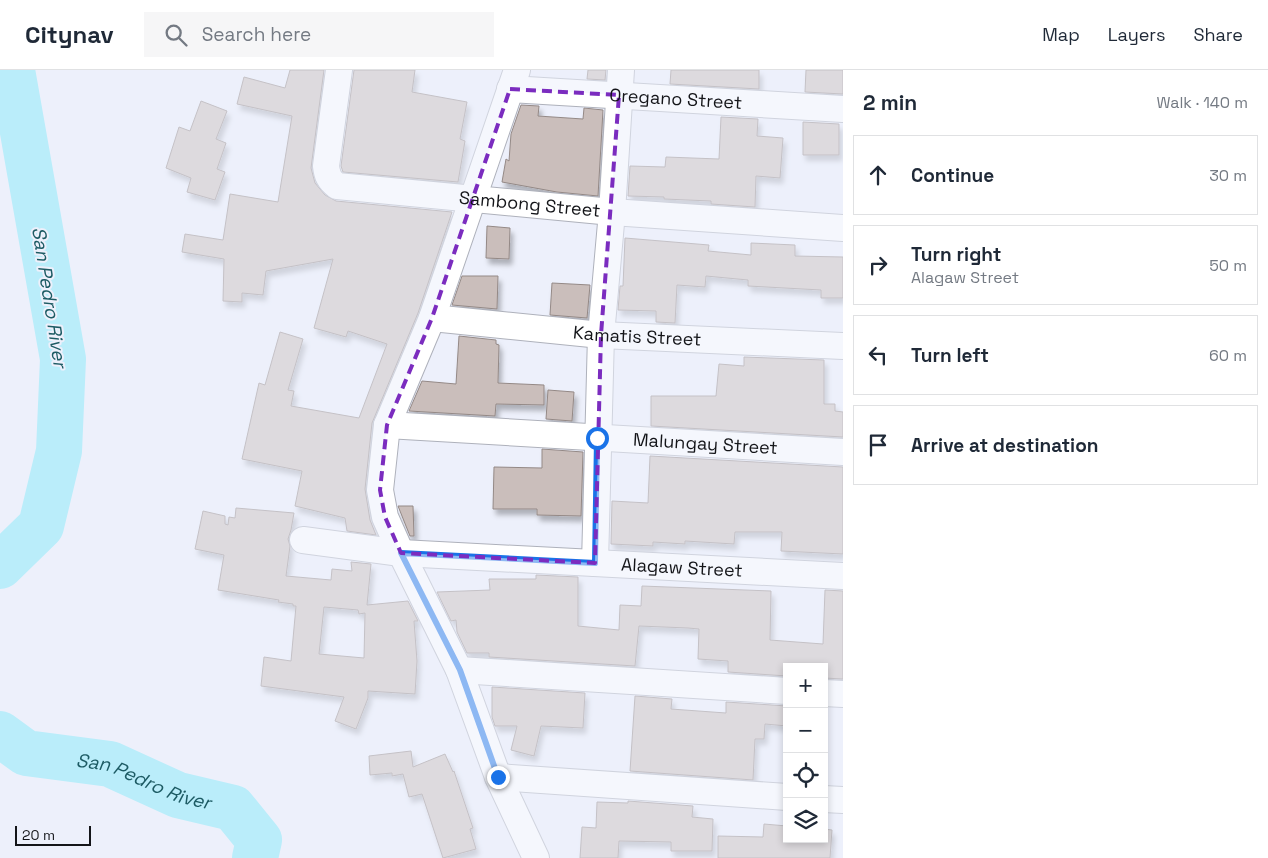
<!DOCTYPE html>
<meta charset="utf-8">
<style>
body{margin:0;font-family:"Space Grotesk",sans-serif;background:#f6f6f7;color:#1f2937}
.controls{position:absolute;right:15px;bottom:15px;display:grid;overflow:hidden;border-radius:0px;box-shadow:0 2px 8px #0003}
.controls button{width:45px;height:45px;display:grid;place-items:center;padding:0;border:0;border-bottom:1px solid #e0e1e3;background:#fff;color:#1f2937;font:25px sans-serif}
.scale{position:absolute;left:15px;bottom:12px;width:76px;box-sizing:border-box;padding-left:5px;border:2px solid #141519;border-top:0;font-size:14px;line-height:18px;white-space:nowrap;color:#141519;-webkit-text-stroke:4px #edf0fb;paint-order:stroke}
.stop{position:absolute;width:15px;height:15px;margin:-11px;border:4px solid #1a73e8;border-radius:50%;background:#fff}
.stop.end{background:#1a73e8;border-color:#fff;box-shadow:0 1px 5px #0008}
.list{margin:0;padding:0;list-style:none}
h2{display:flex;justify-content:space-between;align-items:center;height:65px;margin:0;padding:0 20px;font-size:21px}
h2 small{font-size:16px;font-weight:400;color:#747a83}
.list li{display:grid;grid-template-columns:32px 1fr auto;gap:15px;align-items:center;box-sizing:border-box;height:80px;margin:0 10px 10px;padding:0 10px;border:1px solid #e0e1e3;border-radius:0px}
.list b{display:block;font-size:19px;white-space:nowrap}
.list p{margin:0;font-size:16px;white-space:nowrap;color:#747a83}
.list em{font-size:16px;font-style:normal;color:#747a83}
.icon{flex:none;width:28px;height:28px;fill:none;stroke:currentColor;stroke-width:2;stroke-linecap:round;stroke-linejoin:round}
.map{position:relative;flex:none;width:843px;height:788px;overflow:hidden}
header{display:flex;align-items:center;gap:30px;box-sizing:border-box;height:70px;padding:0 25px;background:#fff;border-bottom:1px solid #e0e1e3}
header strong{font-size:24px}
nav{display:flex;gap:28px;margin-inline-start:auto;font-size:18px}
.search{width:350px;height:45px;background:#f6f6f7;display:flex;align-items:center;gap:12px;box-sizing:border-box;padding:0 18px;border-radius:0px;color:#747a83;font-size:19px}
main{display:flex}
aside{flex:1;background:#fff}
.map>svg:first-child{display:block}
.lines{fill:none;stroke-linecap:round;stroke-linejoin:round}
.stream{stroke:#5da9b6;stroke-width:8}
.river{stroke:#7ce8f9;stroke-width:46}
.building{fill:#cabebb;stroke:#948986;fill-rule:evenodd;filter:url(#shadow)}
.minor-casing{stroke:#aeb1bb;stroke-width:28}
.minor{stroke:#fff;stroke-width:26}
.route{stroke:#1a73e8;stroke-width:6}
.marked{fill:none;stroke:#7b2cbf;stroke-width:4;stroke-dasharray:10 6;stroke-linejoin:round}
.labels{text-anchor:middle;stroke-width:4;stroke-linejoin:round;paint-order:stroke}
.street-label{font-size:18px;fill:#141519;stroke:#edf0fb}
.water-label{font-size:19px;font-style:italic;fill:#1d5b64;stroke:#edf0fb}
</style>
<header>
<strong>Citynav</strong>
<div class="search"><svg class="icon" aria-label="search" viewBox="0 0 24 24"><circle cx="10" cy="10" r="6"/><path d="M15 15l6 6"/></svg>Search here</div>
<nav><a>Map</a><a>Layers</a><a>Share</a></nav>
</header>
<main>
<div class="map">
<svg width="843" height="788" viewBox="0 0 843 788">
<defs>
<filter id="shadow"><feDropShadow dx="3" dy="5.5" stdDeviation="2.5" flood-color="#0004"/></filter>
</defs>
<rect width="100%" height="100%" fill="#edf0fb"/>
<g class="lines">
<!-- stream -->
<path class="stream" d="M0 48 17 30"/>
<!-- river -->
<g class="river">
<path d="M0 496 41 456 59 381 63 289 12 0"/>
<path id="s1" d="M0 664 26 683 110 694 178 725 233 738 259 770 255 788"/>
</g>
</g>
<!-- building -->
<path class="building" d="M290 0H324L311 98 315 113 325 125 336 131 452 142 418 243 372 353 365 419 370 450 376 465 347 461 345 448 295 436 302 401 242 389 259 313 265 315 280 262 303 269 288 320 294 321 291 336 359 348 387 274 348 261 346 267 314 258 333 189 266 201 263 225 242 223V232L223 231 224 189 182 182 185 164 223 170 230 124 278 132 292 46 237 34 244 7 285 18Z
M354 0H415L412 22 467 32 460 69 465 71 458 112 343 102 341 96Z
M588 0H606L605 10 587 9Z
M671 0H759V19L670 14Z
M806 0H843V24L805 22Z
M201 31 227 41 216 69 226 73 217 99 225 102 215 130 187 122 191 108 166 98 179 57 190 61Z
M521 35 539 36 538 46 583 49 584 38 603 40 598 126 557 122 502 112 506 89 509 91 511 64Z
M721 47 758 49 757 66 783 68 780 108 756 106 755 137 711 134V131L664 129V127L628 126 630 96 665 97 666 87 719 89Z
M803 52 839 54V85H803Z
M487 156 510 158 509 189 486 188Z
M625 168 709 175 708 181 751 185V173L795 175V186L843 187V228H821V220L748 216V210L706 206 705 217 677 215 675 253 656 252V241L618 240 620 216H623Z
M462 206H498L497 239 452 235Z
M552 213 590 215 587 248 550 245Z
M459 266 496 270V274L499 275 498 313 544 315V335L496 334 495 346 409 341 422 311 456 314Z
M744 287 824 290V334H835V341L843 342V367L651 356V326H716L719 294 744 296Z
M548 320 574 322 572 351 546 349Z
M542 379 583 382 581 446 537 445V439H493L494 397 542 398Z
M650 386 843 397V484L781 481 782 462H735L734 474 685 471V474L653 472V476L611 474 612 431 648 433Z
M398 436H413L414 466H410Z
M236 438 294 443 291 460 288 469 290 476 286 506 331 510 332 499 352 501 351 492 371 494 367 535 408 531 418 551H414L417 591 415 624 368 621V628L356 659 335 651 344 627 261 616 264 587 291 591 296 536H293V534L278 532 279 530 218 520 224 485 195 479 203 441 225 446V454L228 455 229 447 235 448ZM324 537 358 540 359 544 365 543 364 588 319 584Z
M536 505 578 507V556L619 560 620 535 641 536 642 516 771 521 770 570 823 574 825 520 843 521V609L824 608V597H787V606L728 602V591L698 589 699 559 688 558 639 556 635 596 489 587V583H467L457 562 456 550 451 551 437 522 490 520 489 509H536Z
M492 617 585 623 583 658 541 656 534 686 511 680 517 656H495L492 647Z
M635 626 672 629 671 639 726 643V632L787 636V656L765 654 764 669H755L753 710 630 701Z
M411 681 413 697 445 684 453 702 454 701 473 758 470 759 476 779 443 788 422 724 409 727 403 704 392 706V703L370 705 369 686Z
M628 731 693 736 692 747 713 749 712 781H671V772L619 771 618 788H580L582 757 596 758 597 732 628 733Z
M764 754 787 756V769H824V759L832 760 830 788H718V766L763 767Z"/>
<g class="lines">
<!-- minor casing -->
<g class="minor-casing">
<g id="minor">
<path id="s2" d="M339 0 326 96C327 105 329 110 337 116L612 142 843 158"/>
<path d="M517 0 432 248 387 355 380 420 385 447 401 483 459 600 498 707 536 788"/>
<path id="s3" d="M510 19 843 39"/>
<path id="s4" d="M432 248 601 265 843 276"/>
<path id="s5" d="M387 355 843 382"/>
<path id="s6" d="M303 470 401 483 843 506"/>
<path d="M595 493 601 265 612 142 621 0"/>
<path d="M459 600 787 621"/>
<path d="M824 623 843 624"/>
<path d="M498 707 787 727"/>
<path d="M824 729 843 730"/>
</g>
</g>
<!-- minor -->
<use href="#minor" class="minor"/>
</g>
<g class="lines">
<!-- route -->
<path class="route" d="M498 707 460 600 401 483 595 493 597 368"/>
</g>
<!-- marked area -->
<path d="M0 0H843V788H0ZM510 19 619 25 601 265 595 493 401 483 385 447 380 420 387 355 432 248Z" fill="#edf0fb" fill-opacity=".55" fill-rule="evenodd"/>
<path class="marked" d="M510 19 619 25 601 265 595 493 401 483 385 447 380 420 387 355 432 248Z"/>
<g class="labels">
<!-- street labels -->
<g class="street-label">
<text dy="6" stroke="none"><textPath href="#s3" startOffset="166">Oregano Street</textPath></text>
<text dy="6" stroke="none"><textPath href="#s2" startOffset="314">Sambong Street</textPath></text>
<text dy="6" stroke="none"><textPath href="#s4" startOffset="206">Kamatis Street</textPath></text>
<text dy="6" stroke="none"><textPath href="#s5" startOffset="319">Malungay Street</textPath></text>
<text dy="6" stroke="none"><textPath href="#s6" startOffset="380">Alagaw Street</textPath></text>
</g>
<!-- water labels -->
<g class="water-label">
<text transform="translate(50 227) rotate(81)" y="7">San Pedro River</text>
<text dy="7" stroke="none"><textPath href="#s1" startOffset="154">San Pedro River</textPath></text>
</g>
</g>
</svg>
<div class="controls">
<button>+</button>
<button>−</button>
<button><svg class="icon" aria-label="locate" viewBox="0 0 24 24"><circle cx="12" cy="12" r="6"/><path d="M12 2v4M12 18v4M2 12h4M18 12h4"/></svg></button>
<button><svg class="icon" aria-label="layers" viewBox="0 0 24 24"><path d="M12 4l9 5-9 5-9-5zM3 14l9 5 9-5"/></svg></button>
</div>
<div class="scale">20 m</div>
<div class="stop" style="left:597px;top:368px"></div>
<div class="stop end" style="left:498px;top:707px"></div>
</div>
<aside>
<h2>2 min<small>Walk · 140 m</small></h2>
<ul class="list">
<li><svg class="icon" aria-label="ahead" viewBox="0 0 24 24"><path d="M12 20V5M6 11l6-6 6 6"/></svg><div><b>Continue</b></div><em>30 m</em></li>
<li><svg class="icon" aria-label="right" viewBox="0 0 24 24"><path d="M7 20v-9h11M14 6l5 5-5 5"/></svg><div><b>Turn right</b><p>Alagaw Street</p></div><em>50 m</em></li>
<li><svg class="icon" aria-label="left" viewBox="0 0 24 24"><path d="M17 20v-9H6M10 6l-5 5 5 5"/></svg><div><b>Turn left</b></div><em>60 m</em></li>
<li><svg class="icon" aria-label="arrive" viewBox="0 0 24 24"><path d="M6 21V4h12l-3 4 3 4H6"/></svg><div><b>Arrive at destination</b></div></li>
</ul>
</aside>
</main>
